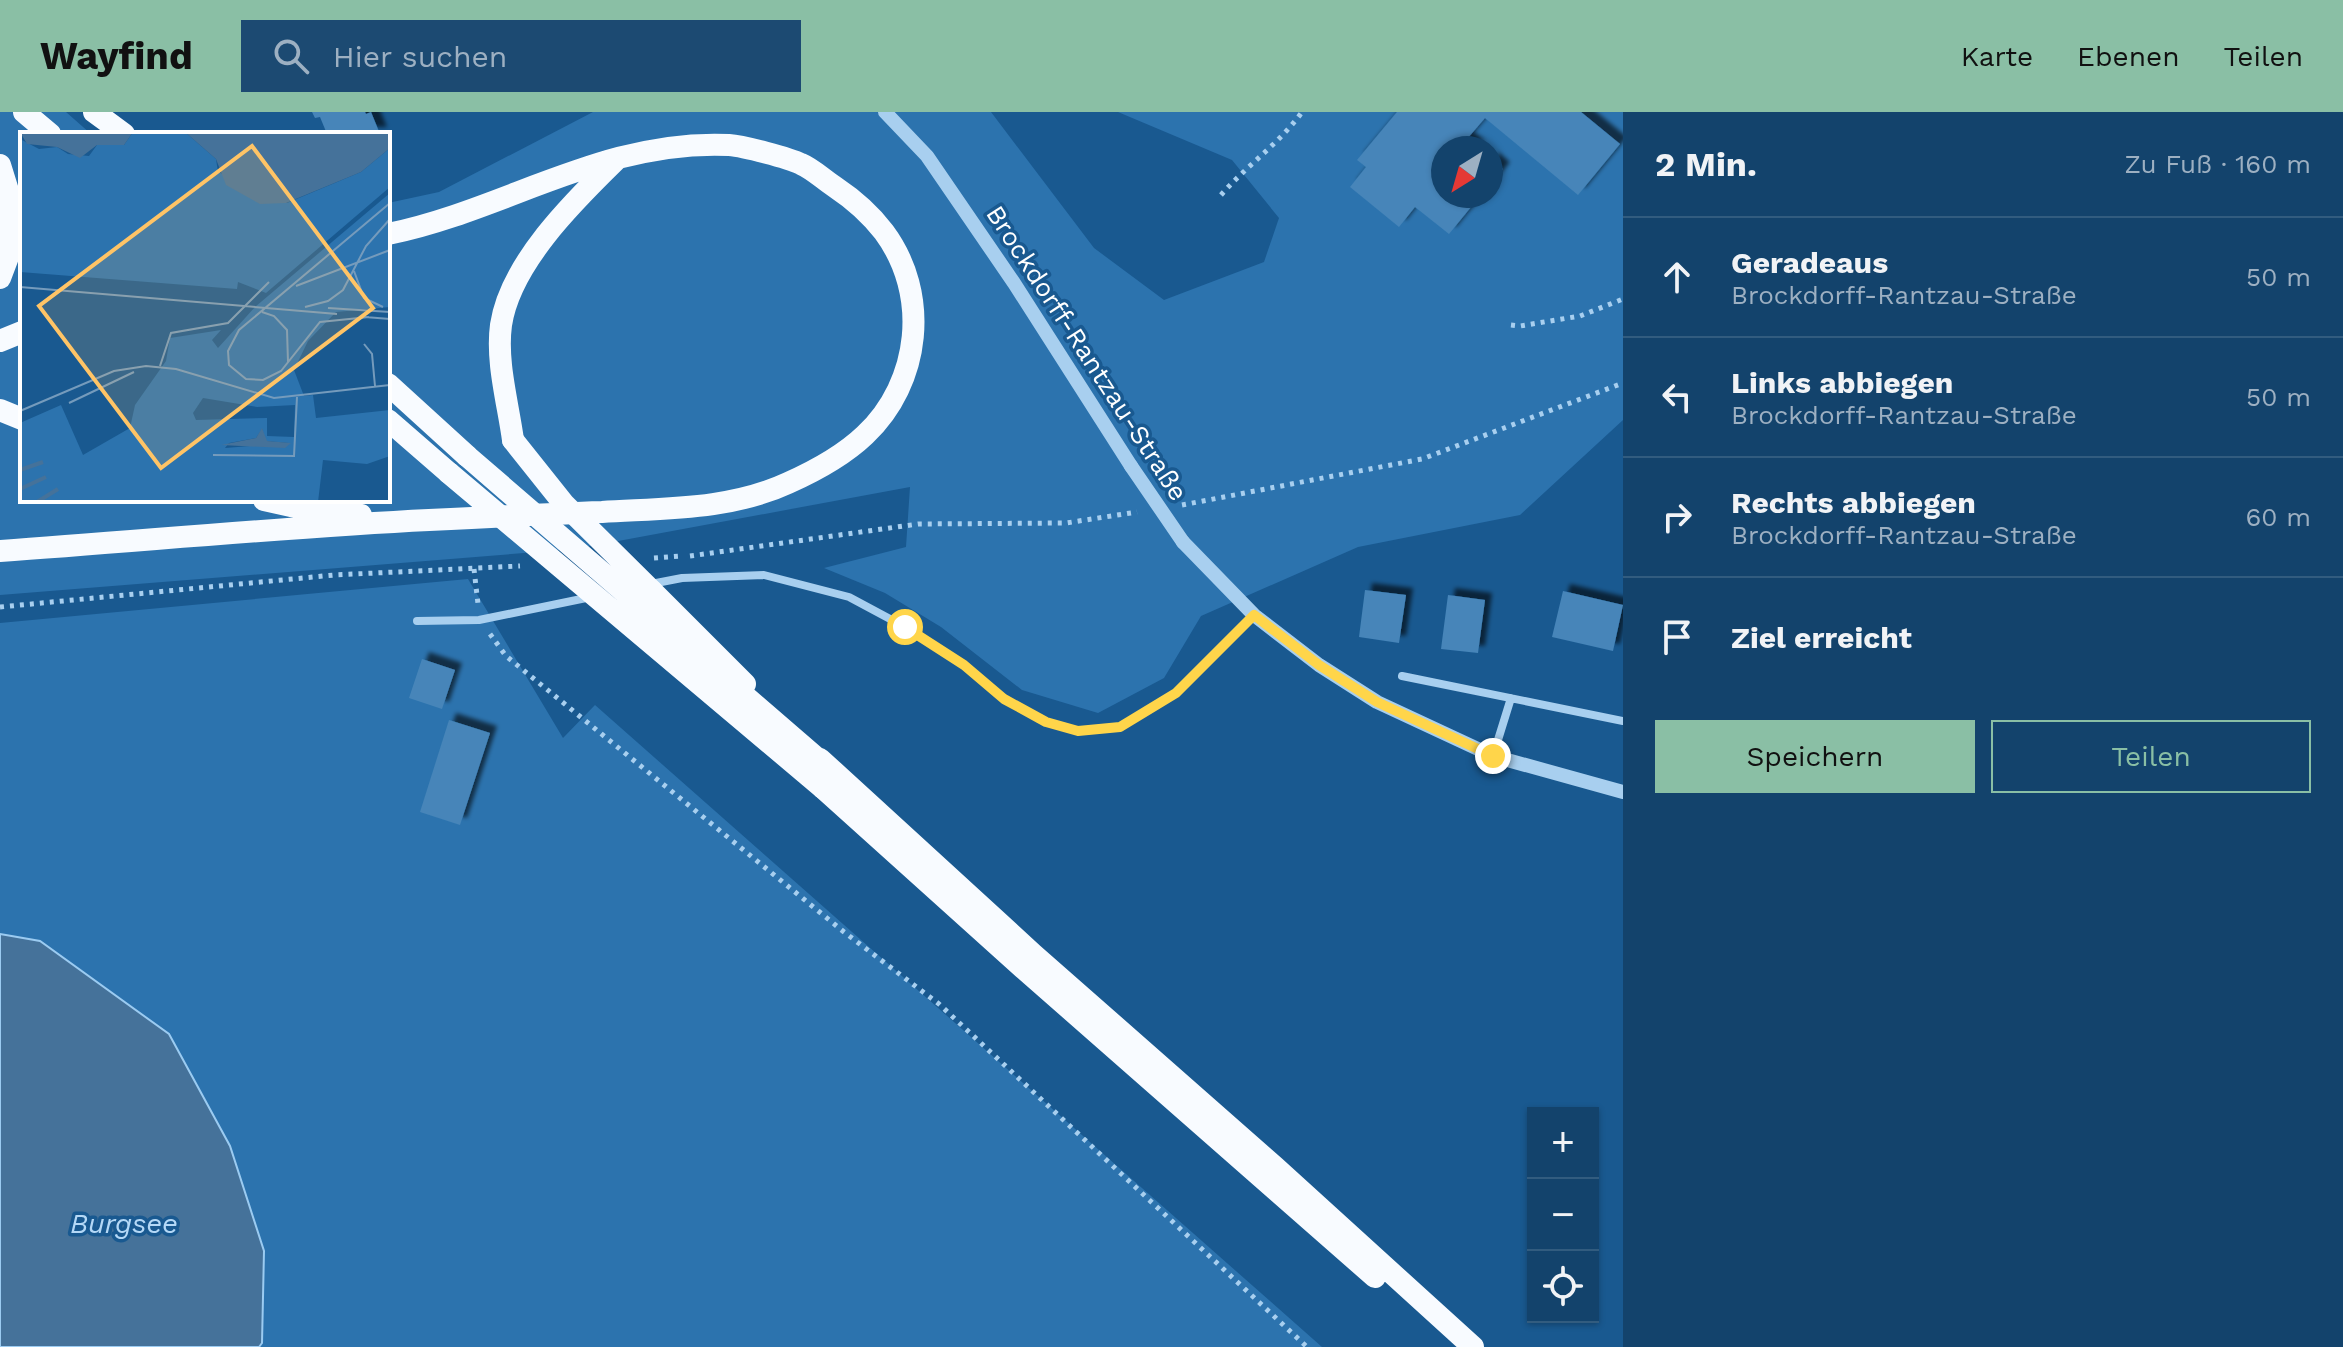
<!DOCTYPE html>
<html lang="de">
<meta charset="utf-8">
<style>
body{margin:0;font-family:"Work Sans",sans-serif;background:#1c4a72;color:#f1f3f6}
.controls{position:absolute;right:24px;bottom:24px;display:grid;overflow:hidden;border-radius:0px;box-shadow:0 2px 6px #0004}
.controls button{width:72px;height:72px;display:grid;place-items:center;padding:0;border:0;border-bottom:2px solid #325c7f;background:#13436c;color:#f1f3f6;font:40px sans-serif}
.compass{position:absolute;left:1431px;top:24px;width:72px;height:72px;border-radius:50%;background:#13436c;box-shadow:0 2px 6px #0004;rotate:217deg}
.stop{position:absolute;width:24px;height:24px;margin:-18px;border:6px solid #ffd54a;border-radius:50%;background:#fff}
.stop.end{background:#ffd54a;border-color:#fff;box-shadow:0 2px 8px #0008}
.list{margin:0;padding:0;list-style:none}
h2{display:flex;justify-content:space-between;align-items:center;height:104px;margin:0;padding:0 32px;font-size:34px}
h2 small{font-size:26px;font-weight:400;color:#9db0c2}
.list li{display:grid;grid-template-columns:52px 1fr auto;gap:24px;align-items:center;box-sizing:border-box;height:120px;padding:0 32px;border-top:2px solid #325c7f}
.list b{display:block;font-size:30px;white-space:nowrap}
.list p{margin:0;font-size:26px;white-space:nowrap;color:#9db0c2}
.list em{font-size:26px;font-style:normal;color:#9db0c2}
.actions{display:flex;gap:16px;padding:24px 32px}
.actions a{flex:1;padding:18px 0;border:2px solid #8abfa5;border-radius:0px;text-align:center;font-size:28px;color:#8abfa5}
.actions .main{background:#8abfa5;color:#111}
.icon{flex:none;width:44px;height:44px;fill:none;stroke:currentColor;stroke-width:2;stroke-linecap:round;stroke-linejoin:round}
.map{position:relative;flex:none;width:1623px;height:1235px;overflow:hidden}
header{display:flex;align-items:center;gap:48px;box-sizing:border-box;height:112px;padding:0 40px;background:#8abfa5;color:#111}
header strong{font-size:38px}
nav{display:flex;gap:44px;margin-inline-start:auto;font-size:28px}
.search{width:560px;height:72px;background:#1c4a72;display:flex;align-items:center;gap:20px;box-sizing:border-box;padding:0 28px;border-radius:0px;color:#9db0c2;font-size:30px}
main{display:flex}
aside{flex:1;background:#13436c}
.map>svg:first-child{display:block}
.green{fill:#2c73ae;fill-rule:evenodd}
.water{fill:#45729a;stroke:#9bcbf1;stroke-width:2}
.building{fill:#4685b9;filter:url(#shadow)}
.lines{fill:none;stroke-linecap:round;stroke-linejoin:round}
.path{stroke:#a8cfef;stroke-width:5;stroke-dasharray:4 6;stroke-linecap:butt}
.minor{stroke:#a8cfef;stroke-width:8}
.tertiary{stroke:#a8cfef;stroke-width:14}
.trunk{stroke:#f8fbff;stroke-width:22}
.tertiary-bridge{stroke:#a8cfef;stroke-width:14}
.trunk-bridge{stroke:#f8fbff;stroke-width:22}
.route{stroke:#ffd54a;stroke-width:10}
.labels{text-anchor:middle;stroke-width:7;stroke-linejoin:round;paint-order:stroke}
.street-label{font-size:26px;fill:#fff;stroke:#195990}
.water-label{font-size:28px;font-style:italic;fill:#b4d8f6;stroke:#195990}
.inset-river{fill:none;stroke:#45729a;stroke-width:4}
.inset-road{fill:none;stroke:#759bbc;stroke-width:2}
.view{fill:#ffc466;fill-opacity:0.15;stroke:#ffc466;stroke-width:4}
.inset-edge{fill:none;stroke:#fff;stroke-width:4}
</style>
<header>
<strong>Wayfind</strong>
<div class="search"><svg class="icon" aria-label="search" viewBox="0 0 24 24"><circle cx="10" cy="10" r="6"/><path d="M15 15l6 6"/></svg>Hier suchen</div>
<nav><a>Karte</a><a>Ebenen</a><a>Teilen</a></nav>
</header>
<main>
<div class="map">
<svg width="1623" height="1235" viewBox="0 0 1623 1235">
<defs>
<filter id="shadow"><feDropShadow dx="7" dy="-7" stdDeviation="2" flood-color="#0009"/></filter>
</defs>
<rect width="100%" height="100%" fill="#195990"/>
<!-- green -->
<path class="green" d="M0 0H66L91 22H22V388H388V91L439 80 593 0H991L1094 136 1164 188 1264 150 1279 106 1232 48 1118 0H1623V308L1520 403 1358 435 1201 504 1164 566 1098 601 1022 578 941 515 885 481 824 456 906 435 910 375 575 437 0 483ZM1443 36H1491V84H1443Z
M468 467 563 626 595 593 1322 1235H259L262 1231 264 1139 230 1034 40 829 0 822V511Z"/>
<!-- water -->
<path class="water" d="M0 822 40 829 169 922 230 1034 264 1139 262 1231 259 1235H0Z"/>
<!-- building -->
<path class="building" d="M312 0H365L366 2 371 0 380 22H327L320 5 315 6Z
M1397 0H1581L1620 32 1578 83 1485 6 1467 27 1478 36H1443V84H1480L1449 122 1415 95 1399 115 1350 75 1366 55 1357 48Z
M1491 47 1503 57 1491 71Z
M1365 478 1406 483 1399 531 1359 525Z
M1563 479 1623 493 1613 539 1552 525Z
M1448 483 1485 488 1478 541 1441 537Z
M422 547 455 558 442 597 409 586Z
M449 608 490 621 460 713 420 700Z"/>
<g class="lines">
<!-- path -->
<path class="path" d="M1221 83C1246 54 1279 32 1302 0
M1511 213 1520 214 1580 204 1623 187
M1182 393 1422 347 1623 271
M690 444 918 412 1066 411 1137 400
M654 446 680 444
M474 457 478 492
M0 495 334 463 520 454
M490 522 506 544 844 820 939 892 1307 1235"/>
<!-- minor -->
<path class="minor" d="M651 472 682 466 764 463 849 485 905 515 964 553 1004 587 1046 610 1078 619 1120 615 1176 581 1254 503
M417 509 479 508 591 485
M1402 564 1623 609
M1493 644 1511 586"/>
<!-- tertiary -->
<path class="tertiary" d="M885 0 927 44 1014 171 1131 354
M1183 430 1254 503 1319 553 1377 590 1493 644 1623 680"/>
<!-- trunk -->
<path class="trunk" d="M24 0 50 22
M94 0 124 22
M0 53 9 82 11 137 0 166
M0 229 22 220
M388 272 467 344
M0 298 22 307
M388 308 449 361
M513 328C508 291 496 250 501 213 510 152 573 90 615 49
M264 388 291 394 361 403
M0 439C143 429 286 415 429 408 486 405 544 402 602 400 665 396 730 398 788 371 815 359 844 343 865 323 921 270 930 182 884 120 871 103 853 87 835 75 824 68 813 57 801 52 789 46 743 34 729 33 603 27 506 98 388 122
M652 479 745 572
M820 647 1033 842 1275 1055 1473 1235
M823 676 1023 856 1375 1165"/>
<!-- tertiary-bridge -->
<path class="tertiary-bridge" d="M1131 354 1183 430"/>
<!-- trunk-bridge -->
<path class="trunk-bridge" d="M513 328 564 392 652 479
M467 344 834 661
M449 361 823 676"/>
</g>
<g class="lines">
<!-- route -->
<path class="route" d="M905 515 964 553 1004 587 1046 610 1078 619 1120 615 1176 581 1254 503 1319 553 1377 590 1493 644"/>
</g>
<g class="labels">
<!-- street labels -->
<g class="street-label">
<text transform="translate(1087 241) rotate(57)" y="9">Brockdorff-Rantzau-Straße</text>
</g>
<!-- water labels -->
<g class="water-label">
<text x="124" y="1121">Burgsee</text>
</g>
</g>
<!-- overview -->
<g transform="translate(20 20)">
<rect width="370" height="370" fill="#195990"/>
<path d="M113 0H165L196 27 198 40 267 71 341 40 370 16V55L246 161 218 150 217 157 0 140V7L19 17 37 15 48 22 69 24 77 13H104ZM370 61V175L316 180 288 209 274 238 284 264 293 263 296 286 370 278V324L347 332 303 328 298 370H0V291L41 273 63 323 110 296 115 273 146 229 150 206 201 198 192 208 198 216 235 175ZM183 266 237 275 275 273 274 305 247 304V286L176 288 173 281ZM242 297 246 309 269 311 205 316 209 311 236 306Z" fill="#2c73ae" fill-rule="evenodd"/>
<path d="M0 0H113L104 13H77L60 26 37 15 7 12ZM165 0H370V16L341 40 266 71 240 72 206 53 196 27ZM242 296 247 309 271 311 265 316 201 313 236 306Z" fill="#45729a"/>
<path class="inset-river" d="M0 338 23 330M0 357 26 345M17 370 38 357"/>
<path class="inset-road" d="M334 139 344 166 363 175M276 154 370 118M0 155 317 182M285 175 308 169 323 158 346 114 370 87M308 176 370 180M242 180 254 184 267 198 268 230M345 185 370 187M349 185 300 190 261 239 243 248 226 247 209 233 208 219 219 198 370 71M344 212 352 222 355 254M140 234 151 201 208 191 249 150M49 271 114 240M0 279 94 239 126 234 156 237 254 266 370 253M193 323 274 324 277 265"/>
<path class="view" d="M232 14 353 176 141 336 19 174Z"/>
<rect width="370" height="370" class="inset-edge"/>
</g>
</svg>
<div class="controls">
<button>+</button>
<button>−</button>
<button><svg class="icon" aria-label="locate" viewBox="0 0 24 24"><circle cx="12" cy="12" r="6"/><path d="M12 2v4M12 18v4M2 12h4M18 12h4"/></svg></button>
</div>
<svg class="compass" viewBox="-18 -18 36 36"><path d="M0-13l5 13h-10z" fill="#e53935"/><path d="M0 13l5-13h-10z" fill="#9db0c2"/></svg>
<div class="stop" style="left:905px;top:515px"></div>
<div class="stop end" style="left:1493px;top:644px"></div>
</div>
<aside>
<h2>2 Min.<small>Zu Fuß · 160 m</small></h2>
<ul class="list">
<li><svg class="icon" aria-label="ahead" viewBox="0 0 24 24"><path d="M12 20V5M6 11l6-6 6 6"/></svg><div><b>Geradeaus</b><p>Brockdorff-Rantzau-Straße</p></div><em>50 m</em></li>
<li><svg class="icon" aria-label="left" viewBox="0 0 24 24"><path d="M17 20v-9H6M10 6l-5 5 5 5"/></svg><div><b>Links abbiegen</b><p>Brockdorff-Rantzau-Straße</p></div><em>50 m</em></li>
<li><svg class="icon" aria-label="right" viewBox="0 0 24 24"><path d="M7 20v-9h11M14 6l5 5-5 5"/></svg><div><b>Rechts abbiegen</b><p>Brockdorff-Rantzau-Straße</p></div><em>60 m</em></li>
<li><svg class="icon" aria-label="arrive" viewBox="0 0 24 24"><path d="M6 21V4h12l-3 4 3 4H6"/></svg><div><b>Ziel erreicht</b></div></li>
</ul>
<div class="actions"><a class="main">Speichern</a><a>Teilen</a></div>
</aside>
</main>
